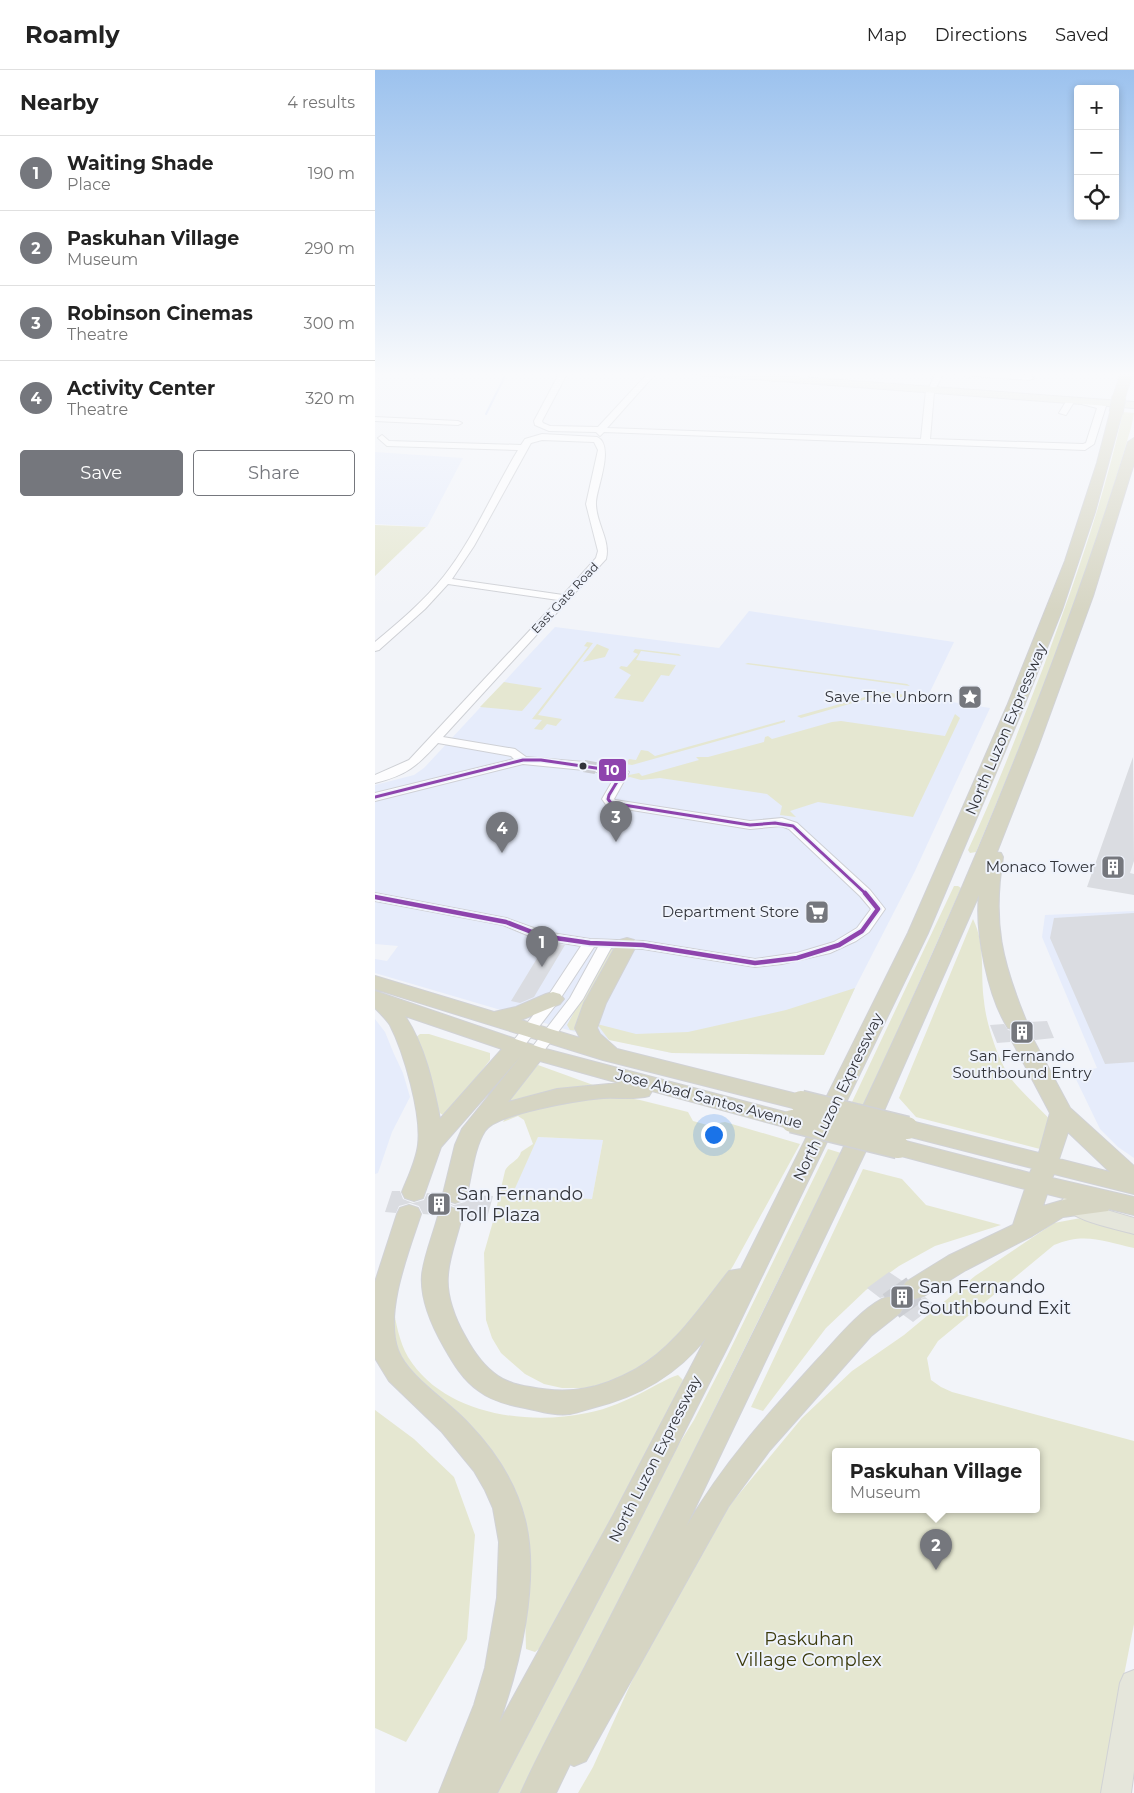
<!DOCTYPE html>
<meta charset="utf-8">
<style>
body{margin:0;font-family:Montserrat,sans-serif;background:#f2f2f2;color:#222}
.controls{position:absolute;right:15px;top:15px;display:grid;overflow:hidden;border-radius:5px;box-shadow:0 2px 8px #0003}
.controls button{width:45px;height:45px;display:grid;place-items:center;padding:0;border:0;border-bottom:1px solid #e0e0e0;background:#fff;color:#222;font:25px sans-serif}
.you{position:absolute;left:338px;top:1064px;width:18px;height:18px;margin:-12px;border:4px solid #fff;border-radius:50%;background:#1a73e8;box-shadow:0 0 0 8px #1a73e833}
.badge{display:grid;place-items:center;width:32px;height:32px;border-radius:50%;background:#75777d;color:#fff;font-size:16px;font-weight:700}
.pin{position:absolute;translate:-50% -41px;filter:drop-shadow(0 1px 2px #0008)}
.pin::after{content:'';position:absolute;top:26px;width:18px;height:15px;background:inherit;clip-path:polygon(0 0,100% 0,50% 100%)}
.popup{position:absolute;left:457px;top:1378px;width:208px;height:65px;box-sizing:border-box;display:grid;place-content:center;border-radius:5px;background:#fff;filter:drop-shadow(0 1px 4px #0005);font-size:16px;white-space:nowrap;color:#767676}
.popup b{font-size:19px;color:#222}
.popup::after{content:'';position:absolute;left:50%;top:100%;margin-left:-10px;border:10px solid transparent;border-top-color:#fff}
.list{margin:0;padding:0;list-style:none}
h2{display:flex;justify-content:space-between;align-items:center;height:65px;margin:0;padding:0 20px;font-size:21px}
h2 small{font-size:16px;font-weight:400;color:#767676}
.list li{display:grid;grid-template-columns:32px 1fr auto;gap:15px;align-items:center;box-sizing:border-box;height:75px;padding:0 20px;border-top:1px solid #e0e0e0}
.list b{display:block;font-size:19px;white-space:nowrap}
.list p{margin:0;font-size:16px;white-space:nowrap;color:#767676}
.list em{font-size:16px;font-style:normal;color:#767676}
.actions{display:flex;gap:10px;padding:15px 20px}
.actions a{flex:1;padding:11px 0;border:1px solid #75777d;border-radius:5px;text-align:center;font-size:18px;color:#75777d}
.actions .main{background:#75777d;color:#fff}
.icon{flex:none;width:28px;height:28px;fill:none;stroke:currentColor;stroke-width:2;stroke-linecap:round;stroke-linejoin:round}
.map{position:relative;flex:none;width:759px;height:1723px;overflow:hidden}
header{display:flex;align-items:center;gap:30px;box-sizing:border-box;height:70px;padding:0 25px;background:#fff;border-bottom:1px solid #e0e0e0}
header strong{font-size:24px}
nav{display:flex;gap:28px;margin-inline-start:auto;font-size:18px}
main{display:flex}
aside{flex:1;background:#fff}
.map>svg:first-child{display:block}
.built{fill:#e6ecfb}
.green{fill:#e5e7d1;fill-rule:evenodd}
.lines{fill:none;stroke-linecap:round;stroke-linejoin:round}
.stream{stroke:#cbd8f7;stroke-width:2}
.building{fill:#dadce1}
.minor-tunnel{stroke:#ccced3;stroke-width:12;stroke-dasharray:12 5.5;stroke-linecap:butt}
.highway-tunnel{stroke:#ccced3;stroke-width:29;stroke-dasharray:29 14;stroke-linecap:butt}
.minor-casing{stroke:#ced0d5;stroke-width:2}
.major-casing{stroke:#d1d2d5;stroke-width:2}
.highway-casing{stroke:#d1d2d5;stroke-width:2}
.minor{fill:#fdfdfe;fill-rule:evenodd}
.major{fill:#e5e6db;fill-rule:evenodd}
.highway{fill:#d6d5c3;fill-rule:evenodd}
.highway-bridge-far1-casing{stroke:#d1d2d5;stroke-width:15;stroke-linecap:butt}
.highway-bridge-casing{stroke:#d1d2d5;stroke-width:25;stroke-linecap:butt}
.highway-bridge-far1{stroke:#d6d5c3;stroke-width:13}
.highway-bridge{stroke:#d6d5c3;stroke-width:22}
.bus-1-far1-casing{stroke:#eff3fc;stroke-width:6}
.bus-1-casing{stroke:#eff3fc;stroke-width:8}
.bus-1-far1{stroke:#8e44ad;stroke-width:3}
.bus-1{stroke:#8e44ad;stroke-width:4.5}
.bus-dot{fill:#32343a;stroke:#eff3fc;stroke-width:2}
.labels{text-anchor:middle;stroke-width:4;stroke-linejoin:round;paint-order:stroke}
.far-street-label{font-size:12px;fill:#32343a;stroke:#eff3fc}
.poi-label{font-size:15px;fill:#32343a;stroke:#eff3fc;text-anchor:end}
.street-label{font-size:15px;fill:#32343a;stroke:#eff3fc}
.near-poi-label{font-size:18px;fill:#32343a;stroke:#eff3fc;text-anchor:start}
.near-park-label{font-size:18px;fill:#3c3b0d;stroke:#eff3fc}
.line-badge{stroke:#eff3fc;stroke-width:2}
.badge-label{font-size:14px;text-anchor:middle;font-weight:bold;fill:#fff}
</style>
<header>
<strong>Roamly</strong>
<nav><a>Map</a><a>Directions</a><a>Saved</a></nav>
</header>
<main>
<aside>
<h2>Nearby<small>4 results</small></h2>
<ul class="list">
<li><span class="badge">1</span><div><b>Waiting Shade</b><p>Place</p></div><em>190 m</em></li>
<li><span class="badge">2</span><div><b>Paskuhan Village</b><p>Museum</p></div><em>290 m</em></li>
<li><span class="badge">3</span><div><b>Robinson Cinemas</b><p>Theatre</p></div><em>300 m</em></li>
<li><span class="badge">4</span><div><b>Activity Center</b><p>Theatre</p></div><em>320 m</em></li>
</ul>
<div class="actions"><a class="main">Save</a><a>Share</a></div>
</aside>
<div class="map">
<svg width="759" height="1723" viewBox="0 0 759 1723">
<rect width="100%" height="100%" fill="#f2f4f9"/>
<!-- built -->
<path class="built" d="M0 382 88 388 52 457 0 454Z
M374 541 579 572 552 628 615 638 540 801 480 918 449 985 297 983 200 962 0 903V889L12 891 23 876 0 874V715L39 705 49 698 180 557 344 578Z
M759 841V1088L743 1077 725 1059 698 1003 722 998 667 867 670 845Z
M0 949 10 962 19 984 28 1003 35 1027 17 1062 3 1103 0 1104Z
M163 1067 228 1070 217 1129 136 1125Z"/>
<!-- green -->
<path class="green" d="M748 342 759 343 756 358C714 503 660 643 601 782L595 783 593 780C621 721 644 659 668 598 699 514 729 429 748 342Z
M0 455 51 457 0 506Z
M212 572 218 573 163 645 187 649 181 656 172 654 167 660 159 659 167 650 157 649 213 577 209 576Z
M222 574 234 579 230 587 208 592Z
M260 579 304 584 306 586 266 581 261 590 301 595 294 606 286 605 268 632 239 628 256 605 244 598 246 596 252 597 263 584 258 582Z
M373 593 532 614 535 616 370 594Z
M129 612 167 618 147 641 105 637Z
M508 622 531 625 524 628 502 626 426 648 422 646Z
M580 644 585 648 538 747 443 732 415 741 421 747 405 745 407 736 392 724 285 708 266 710 255 707 251 708 254 705 264 703 267 706 324 690 321 687H333L389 672 390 667 393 666 397 669 457 652 466 651 570 666Z
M410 650V652L257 695 251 694 254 689 261 690 266 680 273 681 280 686Z
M579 816H583L586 818 524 958 488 1035 477 1032Z
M598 849C611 876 605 902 609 931 611 954 624 993 637 1010 649 1025 665 1038 677 1052L665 1079 541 1047 524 1028Z
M242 876 204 961 195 960 192 955 235 877Z
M480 918 449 985 297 983 234 970 222 954 261 964 313 962 411 940Z
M45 964H54L115 983V990L72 1045H68L63 1042 40 968Z
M163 995 221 1016 127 1035Z
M242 1026 265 1030 313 1042 318 1051 332 1055 350 1052 425 1074 358 1196 342 1221 287 1286 241 1310 211 1318H187L169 1314 150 1304 126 1283 117 1268 111 1250 109 1183 119 1148 130 1101C133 1093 144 1091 146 1082L158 1074 149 1050 143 1046 128 1052 133 1044 197 1029ZM163 1067 228 1070 217 1129 137 1125Z
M453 1079 466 1083 333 1352 293 1449 154 1723H118L291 1395 319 1350 352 1286Z
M488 1099 527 1109 551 1135 626 1155 560 1176 524 1196 491 1220 451 1258 388 1341 376 1337Z
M711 1147 759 1160V1178C729 1171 709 1162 679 1175L563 1271 552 1288 556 1310 566 1317 577 1322 759 1371V1554L726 1723H203L218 1697 289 1540 354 1436 427 1348 477 1301 529 1265 600 1206 679 1153ZM461 1381H661V1439H461Z
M18 1236C21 1253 24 1271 33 1287 68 1344 151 1356 212 1343 233 1339 253 1330 272 1320 282 1315 291 1309 303 1305L308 1310 286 1364 174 1571 160 1582 151 1579 148 1463 28 1297 15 1266Z
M0 1340 39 1369 79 1407 100 1465 92 1569 31 1672 0 1658Z"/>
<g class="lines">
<!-- stream -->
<path class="stream" d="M111 344 132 302"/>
</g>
<!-- building -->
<path class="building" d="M758 687 759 791 755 803 759 804V825L712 817Z
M759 843V992L730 994 675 868 679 848Z
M172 872 190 875 159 927 145 933 136 931Z
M672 951 679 968 660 970 656 964 648 962 638 965 635 972 622 973 615 955 629 954 633 960 641 962 651 959 654 952Z
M17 1121H25L28 1129 38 1133 49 1130 52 1123 66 1124 70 1132 79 1135 90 1132 94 1125 118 1126 112 1148 89 1147 86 1139 76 1135 65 1138 61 1145 48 1144 44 1136 35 1133 24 1136 21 1143 10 1142Z
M514 1202 529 1212 525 1220 530 1228 541 1231 550 1227 560 1235 538 1252 527 1244 531 1235 526 1227 514 1225 505 1228 492 1218Z"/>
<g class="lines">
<!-- minor-tunnel -->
<path class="minor-tunnel" d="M209 696 225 699"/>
<!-- highway-tunnel -->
<path class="highway-tunnel" d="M516 1236 540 1219"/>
<!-- minor casing -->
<g class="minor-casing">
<path id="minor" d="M185 302H193L167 351 168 353 175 356 223 357 274 302H282L232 358 546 369 551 320 554 318 561 302H569L559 322 555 369 708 374 711 373 722 338 699 332 691 345 684 343 692 330H695L699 332 703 330 731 336 719 374 710 380 229 362 225 366 221 362 174 361 160 355 159 351Z
M428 302H436L430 311H424L423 309Z
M574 302H604L655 306 659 308 655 310 597 306 593 308 589 305 578 304Z
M0 347 83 351 87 353 83 355 0 351Z
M167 364 222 367C240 375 222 417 221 432 220 452 236 470 231 489L68 667 140 679 151 687 209 692 215 696 209 700 148 694 0 731V723L139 689 136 686 63 673C41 697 32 705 0 713V705L34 690 183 530 73 514 50 539 4 580 0 581V572C24 552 49 531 69 506 99 468 118 421 143 380L12 376 3 368 7 365 14 371 146 375 150 369ZM167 370 219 372 223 380 211 434 223 481 221 488 188 525 77 509 99 476 156 373Z
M225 695 248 698 254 702 239 729 240 730 375 751 407 748 422 753 495 820 510 839 494 862 481 871 455 883 407 894 380 897 268 879 236 878 208 929 165 986H155L152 983 155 980 195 928 223 877H219L183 932 146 980H136L134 977 136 974 173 926 206 876 162 869 128 855 0 831V823L131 848 170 862 215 869 268 871 380 889 422 883 459 872 482 858 496 839 485 826 414 759 406 756 375 759 232 736 227 729 241 705 221 702 219 699Z"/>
</g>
<!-- major casing -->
<g class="major-casing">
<path id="major" d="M318 302H356L759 332V338L323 305Z
M696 1125 718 1136 759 1148V1164C739 1158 696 1151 685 1133L689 1128Z
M759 1600V1701L756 1723H726L745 1613 749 1604Z"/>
</g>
<!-- highway casing -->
<g class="highway-casing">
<path id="highway" d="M746 302H758L750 327 744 331 738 327Z
M741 339 747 343 720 442 687 540 649 636 553 863 356 1270 259 1461 122 1723H64L99 1635 110 1598 122 1528 124 1472 118 1438 110 1420 99 1401 67 1362 14 1311 0 1288V1212L22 1144 25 1138 34 1135 43 1138 46 1144C34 1181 9 1242 23 1280 33 1307 73 1331 93 1353 119 1380 141 1413 150 1450 165 1510 145 1596 124 1653L239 1444 331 1268C301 1306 263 1327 217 1338 210 1340 202 1343 195 1344 180 1346 164 1341 150 1338 134 1335 117 1331 104 1321 88 1310 78 1293 69 1277 57 1256 45 1230 47 1205 49 1186 58 1165 63 1146L66 1140 75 1137 84 1140 87 1146C83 1165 74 1186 73 1205 71 1225 80 1249 90 1266 98 1281 109 1297 123 1306 133 1313 144 1315 155 1317 195 1325 225 1319 261 1299 300 1277 326 1236 354 1201L366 1199 533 863 632 636 690 491 722 393 735 343Z
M759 368V393L718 526 663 677 622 782 626 783 628 787C617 853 627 892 652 953L649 958 641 960 633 958C613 927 600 862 604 825L496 1070 311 1457C349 1392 393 1344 443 1289 461 1270 483 1242 507 1229 513 1226 519 1227 525 1229L529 1236 525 1243 496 1266 395 1380 353 1437 211 1691 199 1696 195 1694 181 1723H146C165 1680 189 1638 210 1597 253 1513 296 1429 338 1344 496 1028 649 710 753 372Z
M252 868 259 870 262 874 231 933 222 958 225 964 242 979 434 1027 437 1032 434 1037 426 1040 228 990 0 919V906L119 942 141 937 171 924 178 922 185 924 189 929 185 934 146 950 205 968 200 958 209 933 242 874 245 870Z
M0 921 167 978 425 1046 428 1051 425 1056 417 1059 277 1021 274 1026C259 1030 243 1027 228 1028 206 1030 122 1043 110 1061 99 1078 97 1104 92 1124L89 1130 80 1133 71 1130 68 1124 80 1075 87 1059 146 986 66 1077 48 1128 39 1131 30 1128 27 1122C33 1107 41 1091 43 1075 47 1045 29 982 15 955 11 949 5 943 0 938ZM30 946 127 979 65 1049C58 1014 50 976 30 946ZM165 991 244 1013 182 1019 133 1032Z
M648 964 656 966 659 971 695 1038 759 1096V1124L679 1104 677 1108 759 1127V1145L734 1139 733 1141 688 1147 657 1166 591 1200 549 1226 540 1229 531 1226 527 1219 531 1212 573 1186 638 1155 650 1119 515 1083 511 1077 515 1071 523 1069 655 1103 657 1098 524 1064 520 1058 524 1052 532 1050 664 1083 675 1043 637 971 640 966ZM693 1062 735 1102 684 1089ZM672 1124 692 1129 668 1136Z"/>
</g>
<!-- minor -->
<use href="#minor" class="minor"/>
<!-- major -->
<use href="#major" class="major"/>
<!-- highway -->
<use href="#highway" class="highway"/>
<!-- highway-bridge-far1 casing -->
<g class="highway-bridge-far1-casing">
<path id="highway-bridge-far1" d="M741 343 744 327"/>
</g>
<!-- highway-bridge casing -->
<g class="highway-bridge-casing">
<path id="highway-bridge" d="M426 1032 532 1058
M417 1051 523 1077"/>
</g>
<!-- highway-bridge-far1 -->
<use href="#highway-bridge-far1" class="highway-bridge-far1"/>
<!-- highway-bridge -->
<use href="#highway-bridge" class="highway-bridge"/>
<!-- bus-1-far1 casing -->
<g class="bus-1-far1-casing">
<path id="bus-1-far1" d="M0 727 148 690H166L248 702 234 725 233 729 236 733 375 755 400 753 418 756 491 824"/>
</g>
<!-- bus-1 casing -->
<g class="bus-1-casing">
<path id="bus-1" d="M0 827 131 852 167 866 215 873 268 875 380 893 422 888 464 875 487 861 503 839 490 823"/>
</g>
<!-- bus-1-far1 -->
<use href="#bus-1-far1" class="bus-1-far1"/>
<!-- bus-1 -->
<use href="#bus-1" class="bus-1"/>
</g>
<!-- sky -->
<linearGradient id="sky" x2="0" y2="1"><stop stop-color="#9cc2ee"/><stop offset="0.56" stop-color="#f9fafc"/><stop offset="1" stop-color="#f9fafc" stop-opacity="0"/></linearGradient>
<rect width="759" height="543" fill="url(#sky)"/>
<!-- icons -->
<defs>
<g id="sight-square" transform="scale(1.25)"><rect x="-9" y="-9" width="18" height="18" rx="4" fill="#75777d" stroke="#eff3fc"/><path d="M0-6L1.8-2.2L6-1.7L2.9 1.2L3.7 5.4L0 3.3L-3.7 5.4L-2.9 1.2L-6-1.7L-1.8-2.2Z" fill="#fff"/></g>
<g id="building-square" transform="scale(1.25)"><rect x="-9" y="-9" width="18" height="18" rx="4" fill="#75777d" stroke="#eff3fc"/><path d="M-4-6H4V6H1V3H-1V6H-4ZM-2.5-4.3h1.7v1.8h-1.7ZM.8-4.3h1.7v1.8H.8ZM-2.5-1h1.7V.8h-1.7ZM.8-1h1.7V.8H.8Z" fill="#fff"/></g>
<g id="supermarket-square" transform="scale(1.25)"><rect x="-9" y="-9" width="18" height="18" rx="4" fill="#75777d" stroke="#eff3fc"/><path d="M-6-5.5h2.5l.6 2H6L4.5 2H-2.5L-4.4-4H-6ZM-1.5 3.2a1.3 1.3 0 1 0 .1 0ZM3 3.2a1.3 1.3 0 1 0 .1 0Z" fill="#fff"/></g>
</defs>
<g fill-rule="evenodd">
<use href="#sight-square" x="595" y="627"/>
<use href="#building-square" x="738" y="797"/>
<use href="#supermarket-square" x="442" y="842"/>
<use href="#building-square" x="647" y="962"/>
<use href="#building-square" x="64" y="1134"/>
<use href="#building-square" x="527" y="1227"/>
</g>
<!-- markers -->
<circle class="bus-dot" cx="208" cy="696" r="4.5"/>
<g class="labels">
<!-- far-street labels -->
<g class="far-street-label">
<text transform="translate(190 528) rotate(-47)" y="4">East Gate Road</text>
</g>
<!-- poi labels -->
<g class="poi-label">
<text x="578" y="632">Save The Unborn</text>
<text x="720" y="802">Monaco Tower</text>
<text x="424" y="847">Department Store</text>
<text x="647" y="991" text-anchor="middle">San Fernando<tspan x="647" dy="17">Southbound Entry</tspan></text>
</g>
<!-- street labels -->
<g class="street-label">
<text transform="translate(631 659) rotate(-67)" y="5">North Luzon Expressway</text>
<text transform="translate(463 1027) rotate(-64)" y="5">North Luzon Expressway</text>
<text transform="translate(334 1029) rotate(15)" y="5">Jose Abad Santos Avenue</text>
<text transform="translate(280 1389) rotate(-63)" y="5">North Luzon Expressway</text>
</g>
<!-- near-poi labels -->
<g class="near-poi-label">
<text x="82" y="1130">San Fernando<tspan x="82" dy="21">Toll Plaza</tspan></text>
<text x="544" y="1223">San Fernando<tspan x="544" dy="21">Southbound Exit</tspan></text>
</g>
<!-- near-park labels -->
<g class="near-park-label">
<text x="434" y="1575">Paskuhan<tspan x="434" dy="21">Village Complex</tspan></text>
</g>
</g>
<rect class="line-badge" x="223" y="688" width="29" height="24" rx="5" fill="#8e44ad"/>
<g class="badge-label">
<text x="237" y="705">10</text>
</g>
</svg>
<div class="controls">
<button>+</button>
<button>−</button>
<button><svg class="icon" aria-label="locate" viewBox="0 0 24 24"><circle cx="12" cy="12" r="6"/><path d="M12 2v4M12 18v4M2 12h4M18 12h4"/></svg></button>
</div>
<div class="you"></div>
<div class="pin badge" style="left:167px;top:897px">1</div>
<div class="pin badge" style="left:561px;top:1500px">2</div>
<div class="popup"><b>Paskuhan Village</b>Museum</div>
<div class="pin badge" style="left:241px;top:772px">3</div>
<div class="pin badge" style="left:127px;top:783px">4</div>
</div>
</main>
